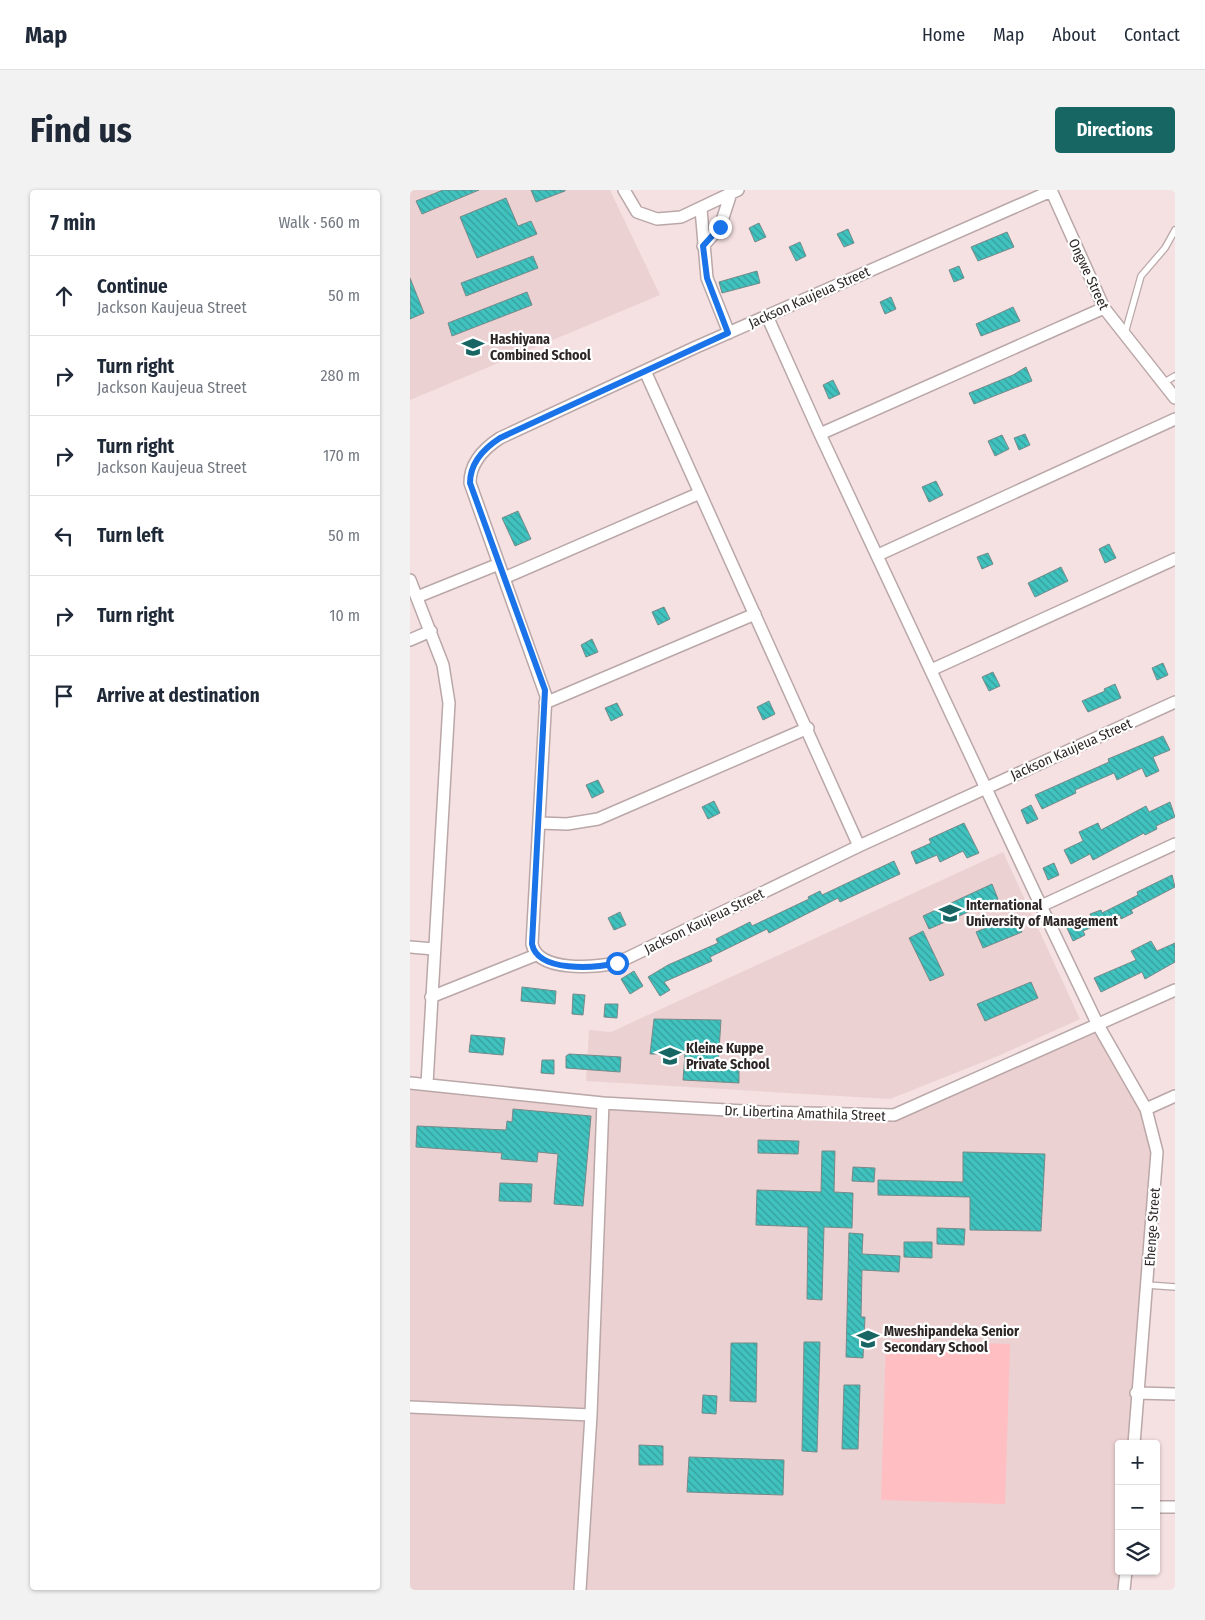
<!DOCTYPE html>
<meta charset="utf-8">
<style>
body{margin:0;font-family:"Fira Sans Condensed",sans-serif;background:#f2f2f3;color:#1f2937}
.controls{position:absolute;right:15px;bottom:15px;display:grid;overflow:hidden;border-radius:5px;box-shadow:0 1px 4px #0004}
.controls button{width:45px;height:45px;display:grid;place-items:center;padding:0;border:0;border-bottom:1px solid #e0e1e3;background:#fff;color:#1f2937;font:25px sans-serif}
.stop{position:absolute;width:15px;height:15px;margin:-11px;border:4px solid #1a73e8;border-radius:50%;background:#fff}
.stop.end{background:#1a73e8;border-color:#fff;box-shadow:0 1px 5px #0008}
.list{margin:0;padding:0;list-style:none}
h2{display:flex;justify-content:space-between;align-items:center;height:65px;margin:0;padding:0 20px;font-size:21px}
h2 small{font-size:16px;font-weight:400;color:#747a83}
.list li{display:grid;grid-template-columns:32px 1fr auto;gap:15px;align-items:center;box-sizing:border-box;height:80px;padding:0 20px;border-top:1px solid #e0e1e3}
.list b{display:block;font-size:19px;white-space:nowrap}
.list p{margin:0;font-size:16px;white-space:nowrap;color:#747a83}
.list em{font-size:16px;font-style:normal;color:#747a83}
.icon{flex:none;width:28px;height:28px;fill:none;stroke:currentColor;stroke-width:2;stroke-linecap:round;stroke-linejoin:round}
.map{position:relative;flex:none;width:765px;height:1400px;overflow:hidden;border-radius:5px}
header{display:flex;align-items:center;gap:30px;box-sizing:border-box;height:70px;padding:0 25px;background:#fff;border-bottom:1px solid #e0e1e3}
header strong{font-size:24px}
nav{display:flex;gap:28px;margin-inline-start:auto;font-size:18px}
.intro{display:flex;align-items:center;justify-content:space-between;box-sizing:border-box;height:120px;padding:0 30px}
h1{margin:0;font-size:35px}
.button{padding:12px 22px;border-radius:5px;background:#186664;color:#fff;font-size:18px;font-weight:700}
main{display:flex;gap:30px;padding:0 30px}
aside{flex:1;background:#fff;border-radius:5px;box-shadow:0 1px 4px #0004}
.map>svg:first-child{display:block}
.built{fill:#ecd1d2}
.green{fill:#ffbec2}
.building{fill:url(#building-back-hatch);stroke:#778988}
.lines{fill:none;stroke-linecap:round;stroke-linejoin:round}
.lane-casing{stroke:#baa7a8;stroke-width:8}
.street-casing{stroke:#baa7a8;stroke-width:14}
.lane{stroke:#fff;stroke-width:5.5}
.street{stroke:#fff;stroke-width:11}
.route{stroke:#1a73e8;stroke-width:6}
.labels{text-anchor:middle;stroke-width:4.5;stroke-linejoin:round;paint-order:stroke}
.street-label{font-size:14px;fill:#2e2727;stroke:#fff}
.poi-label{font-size:14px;font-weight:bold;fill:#2e2727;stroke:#fff;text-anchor:start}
</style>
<header>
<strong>Map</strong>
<nav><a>Home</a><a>Map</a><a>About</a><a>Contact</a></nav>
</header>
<div class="intro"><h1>Find us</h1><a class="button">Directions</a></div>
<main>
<aside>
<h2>7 min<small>Walk · 560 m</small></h2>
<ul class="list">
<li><svg class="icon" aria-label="ahead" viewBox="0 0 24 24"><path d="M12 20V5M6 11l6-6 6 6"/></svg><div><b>Continue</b><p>Jackson Kaujeua Street</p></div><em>50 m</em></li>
<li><svg class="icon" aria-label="right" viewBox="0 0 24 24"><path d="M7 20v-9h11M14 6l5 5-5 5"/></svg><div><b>Turn right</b><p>Jackson Kaujeua Street</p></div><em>280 m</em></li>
<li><svg class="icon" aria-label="right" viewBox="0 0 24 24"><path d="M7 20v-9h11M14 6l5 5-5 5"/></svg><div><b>Turn right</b><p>Jackson Kaujeua Street</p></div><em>170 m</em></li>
<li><svg class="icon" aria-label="left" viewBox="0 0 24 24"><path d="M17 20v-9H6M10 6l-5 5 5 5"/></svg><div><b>Turn left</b></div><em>50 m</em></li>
<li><svg class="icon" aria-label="right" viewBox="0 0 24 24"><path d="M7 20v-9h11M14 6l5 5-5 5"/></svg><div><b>Turn right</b></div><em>10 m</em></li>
<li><svg class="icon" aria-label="arrive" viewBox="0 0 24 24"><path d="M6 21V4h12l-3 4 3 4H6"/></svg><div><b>Arrive at destination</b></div></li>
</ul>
</aside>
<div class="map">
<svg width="765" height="1400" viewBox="0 0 765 1400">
<defs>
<pattern id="building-back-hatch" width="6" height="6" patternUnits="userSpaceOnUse" patternTransform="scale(1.25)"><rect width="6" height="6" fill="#40c2bf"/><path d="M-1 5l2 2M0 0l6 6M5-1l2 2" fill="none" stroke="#369e9b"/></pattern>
</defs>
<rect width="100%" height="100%" fill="#f5e1e2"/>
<!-- built -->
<path class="built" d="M0 0H200L250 105 0 210Z
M593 662 670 829 588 866 480 909 176 891 179 840 201 842Z
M688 835 736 919 747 962 724 1254H709V1381H716L714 1400H0V893L193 913 484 925Z"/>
<!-- green -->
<path class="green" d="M476 1150 600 1154 595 1314 471 1310Z"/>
<!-- building -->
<path class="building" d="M33 0H69L12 24 6 11Z
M121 0H155V1L126 12Z
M96 8 108 36 121 31 127 44 67 68 50 27Z
M349 33 356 47 345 52 339 38Z
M438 39 444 53 434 57 427 44Z
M597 42 604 57 568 71 561 57Z
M390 52 396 66 386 71 379 57Z
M123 66 128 78 56 106 51 93Z
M549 76 554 88 544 92 539 80Z
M347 81 350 93 312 103 309 92Z
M0 88 14 123 0 129Z
M117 102 122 115 42 146 38 133Z
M481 107 486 119 475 124 470 112Z
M603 117 610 131 571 146 566 134Z
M616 177 622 191 564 214 559 203 603 185Z
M423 190 430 204 419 209 413 195Z
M615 244 620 255 609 260 604 248Z
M592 245 599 259 585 266 578 251Z
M526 291 533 305 519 312 512 297Z
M108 321 121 349 105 356 92 328Z
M699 354 706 368 695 373 689 359Z
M578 363 583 374 572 379 567 367Z
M651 377 658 391 625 407 618 393Z
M254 417 260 429 248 435 242 422Z
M182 449 188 462 176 467 171 455Z
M753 473 758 485 747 490 742 478Z
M583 482 590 496 579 501 572 487Z
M705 494 711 508 678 522 672 511 695 501 694 499Z
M359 511 365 524 353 530 347 517Z
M207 513 213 525 201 531 195 518Z
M753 546 760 560 743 567 749 581 736 587 732 578 707 590 704 583 665 600 666 603 632 619 625 605 699 572 698 569Z
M188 590 194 602 182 608 176 595Z
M304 611 310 623 298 629 292 617Z
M760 612 765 627 746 636 747 639 735 645 734 643 683 670 680 664 661 674 654 660 673 651 669 642 688 633 691 640 736 616 739 622Z
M621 615 628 629 617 634 611 620Z
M554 633 569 663 557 668 553 661 530 672 527 665 506 674 501 662 521 653 519 649Z
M484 671 490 684 430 712 428 708 359 743 357 739 300 767 302 771 254 792 260 800 250 806 238 787 258 775 308 753 306 749 340 732 342 736 399 709 398 707 410 701 412 705Z
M644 673 649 685 638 690 633 678Z
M762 685 765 697 721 720 723 723 711 729 710 725 673 741 675 745 663 751 657 738 681 727 680 724 691 720 692 723 728 705 727 702Z
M582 694 588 709 519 739 513 726Z
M210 722 216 735 204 740 198 728Z
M604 726 612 742 573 758 566 742Z
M513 741 534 785 520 791 499 748Z
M741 751 747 761 765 753V772L735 789 732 782 691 802 684 788 726 770 721 761Z
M224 781 233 796 220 804 211 789Z
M621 792 628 808 575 831 567 814Z
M112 797 146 801 145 814 111 811Z
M163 804 175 805 173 825 162 824Z
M195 814H208L207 828 194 827Z
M244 829 311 830 308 876 329 877V893L273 890 275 864H240Z
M61 845 95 848 93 865 59 862Z
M159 864 211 867 210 882 156 878V866Z
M132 870H144V884L131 883Z
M103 919 181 926 173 1016 144 1014 148 964 128 962 127 972 91 969 92 963 6 957 7 936 96 940 97 931 102 932Z
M348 950 389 951 388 964 348 963Z
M412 961H425L424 1002 443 1003 442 1038 414 1037 412 1110 397 1109 398 1037 346 1035 347 1000 411 1002Z
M553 962 635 964 631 1041 560 1040V1007L468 1005V990L553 992Z
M443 977 465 978 464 992 442 991Z
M90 993 122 994 121 1012 89 1011Z
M527 1038 555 1039 554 1055 527 1054Z
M439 1043 453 1044 452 1064 490 1066 489 1082 452 1080 451 1127H455L453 1168 436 1167Z
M494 1052H522V1068L494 1067Z
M394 1152H410L407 1262 392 1261Z
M321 1153H347L346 1212 320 1211Z
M434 1195H450L448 1259H432Z
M293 1205 307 1206 306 1224 292 1223Z
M229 1255 253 1256V1275H229Z
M279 1267 374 1270 373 1305 277 1302Z"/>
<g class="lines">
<!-- lane casing -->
<g class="lane-casing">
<path id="lane" d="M715 143 731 86 755 58 765 40
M753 193 765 186
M737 1095 765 1097"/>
</g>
<!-- street casing -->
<g class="street-casing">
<path id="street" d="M214 0 227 22 247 29 271 27 328 0
M641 0 694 118 765 208
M641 1 284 158 90 248C73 259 60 273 60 293L136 506 122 754C128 783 185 777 207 773L449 656 765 512
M291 19 297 88 319 143
M293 56 310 37 321 3
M357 126 410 244 631 716 688 835 736 919 747 962 724 1254
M235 181 449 656
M410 244 694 118
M468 365 765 229
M94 388 290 303
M0 390 33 475 39 513 17 894
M7 407 89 374
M0 450 21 441
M521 480 765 369
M135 513 345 424
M129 633 157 634 188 629 398 538
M631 716 765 654
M0 757 24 759
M21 807 126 765
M0 893 193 913 352 922 484 925 765 800
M736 919 765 906
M726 1203 765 1204
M0 1217 181 1225
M746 1317H765
M170 1400 181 1225 193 913
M714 1400 716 1381"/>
</g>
<!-- lane -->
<use href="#lane" class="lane"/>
<!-- street -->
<use href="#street" class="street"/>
</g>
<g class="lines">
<!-- route -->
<path class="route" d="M207 773C185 778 128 783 122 754L135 500 60 293C60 273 73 259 90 248L318 143 297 88 293 56 310 37"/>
</g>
<!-- icons -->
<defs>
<g id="school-bare" transform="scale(1.725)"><path d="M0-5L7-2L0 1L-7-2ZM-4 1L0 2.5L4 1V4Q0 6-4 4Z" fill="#186664" stroke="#fff" stroke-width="2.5" paint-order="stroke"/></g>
<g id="university-bare" transform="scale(1.725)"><path d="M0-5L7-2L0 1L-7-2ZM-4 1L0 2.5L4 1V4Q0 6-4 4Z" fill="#186664" stroke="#fff" stroke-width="2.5" paint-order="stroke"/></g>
</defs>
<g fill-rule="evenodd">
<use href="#school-bare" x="63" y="157"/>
<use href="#university-bare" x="540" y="723"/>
<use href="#school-bare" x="260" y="866"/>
<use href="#school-bare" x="458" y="1149"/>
</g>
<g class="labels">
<!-- street labels -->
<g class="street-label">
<text transform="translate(679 84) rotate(65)" y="5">Ongwe Street</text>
<text transform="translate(399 107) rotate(-24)" y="5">Jackson Kaujeua Street</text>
<text transform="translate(661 559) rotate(-24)" y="5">Jackson Kaujeua Street</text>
<text transform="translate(294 731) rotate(-26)" y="5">Jackson Kaujeua Street</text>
<text transform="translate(395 923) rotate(2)" y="5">Dr. Libertina Amathila Street</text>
<text transform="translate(742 1037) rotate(-86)" y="5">Ehenge Street</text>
</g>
<!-- poi labels -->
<g class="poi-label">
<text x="80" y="154">Hashiyana<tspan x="80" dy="16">Combined School</tspan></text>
<text x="556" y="720">International<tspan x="556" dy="16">University of Management</tspan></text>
<text x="276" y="863">Kleine Kuppe<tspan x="276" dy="16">Private School</tspan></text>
<text x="474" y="1146">Mweshipandeka Senior<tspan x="474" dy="16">Secondary School</tspan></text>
</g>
</g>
</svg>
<div class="controls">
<button>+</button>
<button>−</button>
<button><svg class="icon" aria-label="layers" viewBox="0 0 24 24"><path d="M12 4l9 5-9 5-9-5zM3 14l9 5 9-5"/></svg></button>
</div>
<div class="stop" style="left:207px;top:773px"></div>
<div class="stop end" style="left:310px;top:37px"></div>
</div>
</main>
